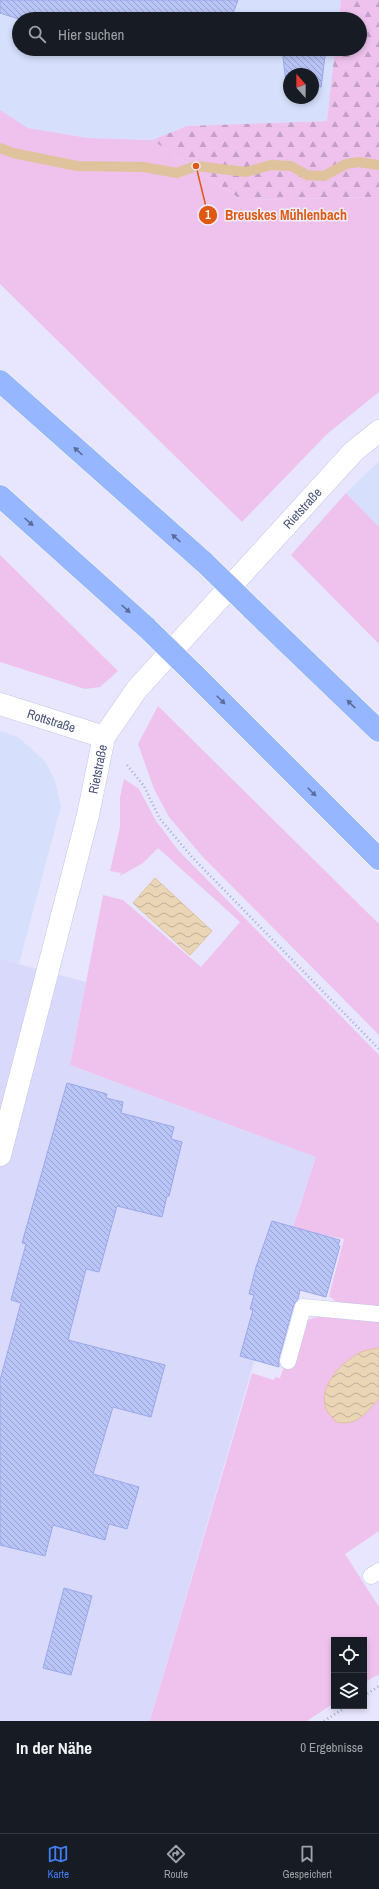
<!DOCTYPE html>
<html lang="de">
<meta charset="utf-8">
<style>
body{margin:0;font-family:"Archivo Narrow",sans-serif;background:#242831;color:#f1f3f6}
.controls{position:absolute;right:12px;bottom:12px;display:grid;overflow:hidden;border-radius:0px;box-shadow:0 2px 6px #0003}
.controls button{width:36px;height:36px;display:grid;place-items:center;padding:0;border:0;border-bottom:1px solid #363941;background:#171b24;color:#f1f3f6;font:20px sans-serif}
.compass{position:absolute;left:283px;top:68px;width:36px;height:36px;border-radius:50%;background:#171b24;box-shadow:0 2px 6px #0003;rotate:339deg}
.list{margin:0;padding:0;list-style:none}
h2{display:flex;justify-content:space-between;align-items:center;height:52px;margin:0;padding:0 16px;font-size:17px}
h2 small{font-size:13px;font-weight:400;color:#9ea1a6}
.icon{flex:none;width:22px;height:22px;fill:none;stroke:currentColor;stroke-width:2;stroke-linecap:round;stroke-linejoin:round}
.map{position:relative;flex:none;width:379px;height:1721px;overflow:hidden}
.search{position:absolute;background:#171b24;box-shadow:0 2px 6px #0003;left:12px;right:12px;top:12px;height:44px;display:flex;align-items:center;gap:10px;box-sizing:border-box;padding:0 14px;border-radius:22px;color:#9ea1a6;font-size:15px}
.sheet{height:112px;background:#171b24}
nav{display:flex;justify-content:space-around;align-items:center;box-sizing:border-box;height:56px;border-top:1px solid #363941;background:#171b24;font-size:11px;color:#9ea1a6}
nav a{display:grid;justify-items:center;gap:2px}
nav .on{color:#3f7ef4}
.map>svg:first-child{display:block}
.residential{fill:#d9d9fc}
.commercial{fill:#d6e0fc;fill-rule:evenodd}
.green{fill:#eec2ed}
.forest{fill:url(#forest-firs)}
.water{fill:url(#water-waves);stroke:#dec39c}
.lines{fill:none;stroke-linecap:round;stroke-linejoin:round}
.stream{stroke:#dec39c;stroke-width:10}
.building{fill:url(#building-back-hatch);stroke:#99a8eb}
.lane-casing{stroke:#c2c6e7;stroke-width:17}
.street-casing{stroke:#c2c6e7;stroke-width:23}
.highway-casing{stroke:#fff;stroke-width:23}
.path{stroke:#9da8dc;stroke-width:2.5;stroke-dasharray:1 3;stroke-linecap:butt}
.lane{stroke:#fff;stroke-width:16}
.street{stroke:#fff;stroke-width:22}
.highway{stroke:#96b7ff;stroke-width:22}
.highway-bridge-casing{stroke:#fff;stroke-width:23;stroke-linecap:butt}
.highway-bridge{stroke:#96b7ff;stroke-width:22}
.oneway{fill:#5b6b9c}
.labels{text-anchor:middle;stroke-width:3;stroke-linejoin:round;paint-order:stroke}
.street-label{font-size:13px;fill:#47527b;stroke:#efeeff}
.leader{fill:none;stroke:#e05912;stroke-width:1.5}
.callout-dot{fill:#e05912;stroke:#efeeff;stroke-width:1.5}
.mark-label{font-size:12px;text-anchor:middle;font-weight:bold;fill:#fff}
.callout-label{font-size:14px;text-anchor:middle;font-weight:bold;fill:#e05912;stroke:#efeeff;stroke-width:3;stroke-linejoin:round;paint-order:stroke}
</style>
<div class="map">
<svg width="379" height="1721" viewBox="0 0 379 1721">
<defs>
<pattern id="forest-firs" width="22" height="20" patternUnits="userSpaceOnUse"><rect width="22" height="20" fill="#eec2ed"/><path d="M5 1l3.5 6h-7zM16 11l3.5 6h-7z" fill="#c3a0c5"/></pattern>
<pattern id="water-waves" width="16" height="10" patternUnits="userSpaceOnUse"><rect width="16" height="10" fill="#ebd5b7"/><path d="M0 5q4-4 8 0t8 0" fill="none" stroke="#c0af9a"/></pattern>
<pattern id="building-back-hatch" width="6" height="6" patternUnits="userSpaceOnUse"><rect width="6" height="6" fill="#bac5f7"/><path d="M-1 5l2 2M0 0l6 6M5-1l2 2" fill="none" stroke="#99a3cd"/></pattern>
</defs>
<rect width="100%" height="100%" fill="#e7e6fe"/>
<!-- residential -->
<path class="residential" d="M0 959 86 982 70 1065 316 1157 290 1237 150 1721H0Z"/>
<!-- commercial -->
<path class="commercial" d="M0 0H341L339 19H19V49H335L327 121 187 126 152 140 88 138 28 128 0 110ZM289 74H313V98H289Z
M379 461V527L346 493Z
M0 731 18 737 45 761 55 781 61 806 19 964 0 959Z"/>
<!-- green -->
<path class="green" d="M0 110 28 128 88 138 152 140 242 200 379 197V392L327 434 242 522 0 284Z
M346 493 379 527V644L291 555Z
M0 555 118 671 100 687 85 689 0 662Z
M158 706 379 924V1035L202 856 169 817 154 789 138 744Z
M124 779 139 789 156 821 178 850 379 1055V1306L338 1303 329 1296 344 1239 318 1234 290 1237 316 1157 70 1065 103 895 123 900 201 967 240 922 158 848 143 863 120 876 121 873 110 871 120 827V797Z
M322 1316 379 1321V1531L345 1554 379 1607V1674L364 1683V1640H334V1703L307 1721H150L252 1373 274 1380 275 1377 280 1378 284 1367 293 1369 307 1320Z"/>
<!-- forest -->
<path class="forest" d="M341 0H379V197L242 200 152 140 187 126 327 121 335 49H360V19H339Z"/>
<!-- water -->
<path class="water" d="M155 878 212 931 190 955 133 903Z
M379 1348V1399C364 1414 359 1426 336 1422 333 1418 328 1413 326 1409 318 1385 342 1362 361 1352 366 1350 373 1349 379 1348Z"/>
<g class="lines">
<!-- stream -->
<path class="stream" d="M0 148 13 153 77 166 143 167 177 173 196 166 246 172 271 165 291 166 307 175 324 176 346 164 358 162 379 165"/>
</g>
<!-- building -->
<path class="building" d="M0 0H238L231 19H19L0 13Z
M302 14 331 17 330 19H302Z
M282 49H326L321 87 313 86V74H289V83L286 82Z
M67 1083 107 1094 106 1098 123 1102 121 1113 174 1127 171 1139 182 1142 169 1196H167L162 1217 117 1206 99 1272 86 1269 68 1340 165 1365 151 1417 113 1407 93 1474 139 1487 127 1529 109 1524 105 1540 53 1525 45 1556 0 1545V1380L21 1303 11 1300 26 1244 22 1243Z
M272 1221 340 1240 338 1246H340L326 1297 300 1290 298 1299 294 1304 279 1358V1367L240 1356 253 1310 250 1309 254 1295 249 1294 256 1267Z
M64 1588 92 1596 71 1675 43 1668Z"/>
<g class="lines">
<!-- lane casing -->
<g class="lane-casing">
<path id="lane" d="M288 1361 303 1307 379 1314
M371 1576 379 1571"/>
</g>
<!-- street casing -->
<g class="street-casing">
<g id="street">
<path id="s1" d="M0 704 104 737"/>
<path id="s2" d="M0 1155 88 815 104 737 137 689 354 451 379 431"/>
</g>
</g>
<!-- highway casing -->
<g class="highway-casing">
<path id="highway" d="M0 381 205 563
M0 496 147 628
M251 608 379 731
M193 673 379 859"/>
</g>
<!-- path -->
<path class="path" d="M127 765 144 786 160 819 192 857 379 1049
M364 1696 379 1686
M324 1721 348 1706"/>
<!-- lane -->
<use href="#lane" class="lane"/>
<!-- street -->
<use href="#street" class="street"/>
<!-- highway -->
<use href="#highway" class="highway"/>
<!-- highway-bridge casing -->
<g class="highway-bridge-casing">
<path id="highway-bridge" d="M205 563 251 608
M147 628 193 673"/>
</g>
<!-- highway-bridge -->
<use href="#highway-bridge" class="highway-bridge"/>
</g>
<!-- one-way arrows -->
<defs><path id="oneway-solid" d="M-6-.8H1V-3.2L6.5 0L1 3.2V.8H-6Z"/></defs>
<g class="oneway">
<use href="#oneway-solid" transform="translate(78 451) rotate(-138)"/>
<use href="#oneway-solid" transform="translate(29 522) rotate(42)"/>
<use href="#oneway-solid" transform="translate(176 538) rotate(-138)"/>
<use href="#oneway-solid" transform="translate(126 609) rotate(42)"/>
<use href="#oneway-solid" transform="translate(221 700) rotate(45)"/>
<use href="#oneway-solid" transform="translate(351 704) rotate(-136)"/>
<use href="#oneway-solid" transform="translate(312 792) rotate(45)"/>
</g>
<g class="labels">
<!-- street labels -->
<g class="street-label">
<text dy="5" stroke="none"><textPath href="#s2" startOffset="734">Rietstraße</textPath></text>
<text dy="5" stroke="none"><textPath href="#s1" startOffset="54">Rottstraße</textPath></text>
<text dy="5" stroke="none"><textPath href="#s2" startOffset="398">Rietstraße</textPath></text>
</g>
</g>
<!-- callouts -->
<path class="leader" d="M196 166L208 215"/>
<g class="callout-dot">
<circle cx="196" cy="166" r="4"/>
<circle cx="208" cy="215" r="10"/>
</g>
<g class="mark-label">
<text x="208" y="219">1</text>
</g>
<g class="callout-label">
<text x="286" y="220">Breuskes Mühlenbach</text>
</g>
</svg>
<div class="controls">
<button><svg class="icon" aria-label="locate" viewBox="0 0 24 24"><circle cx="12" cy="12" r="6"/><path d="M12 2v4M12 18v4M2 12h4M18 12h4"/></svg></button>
<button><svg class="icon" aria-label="layers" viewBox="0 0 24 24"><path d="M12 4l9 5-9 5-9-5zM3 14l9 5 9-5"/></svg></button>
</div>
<svg class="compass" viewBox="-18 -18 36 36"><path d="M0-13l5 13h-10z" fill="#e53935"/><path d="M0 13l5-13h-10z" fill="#9ea1a6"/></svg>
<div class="search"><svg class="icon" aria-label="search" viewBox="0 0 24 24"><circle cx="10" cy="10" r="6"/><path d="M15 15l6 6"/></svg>Hier suchen</div>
</div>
<section class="sheet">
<h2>In der Nähe<small>0 Ergebnisse</small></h2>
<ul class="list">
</ul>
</section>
<nav>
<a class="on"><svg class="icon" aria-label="map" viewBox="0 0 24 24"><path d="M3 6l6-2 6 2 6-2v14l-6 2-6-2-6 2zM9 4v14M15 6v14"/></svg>Karte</a>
<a><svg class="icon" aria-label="directions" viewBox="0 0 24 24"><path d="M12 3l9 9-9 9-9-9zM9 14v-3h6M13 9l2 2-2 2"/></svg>Route</a>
<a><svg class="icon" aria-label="saved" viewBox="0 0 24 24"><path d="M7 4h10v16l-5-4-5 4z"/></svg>Gespeichert</a>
</nav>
